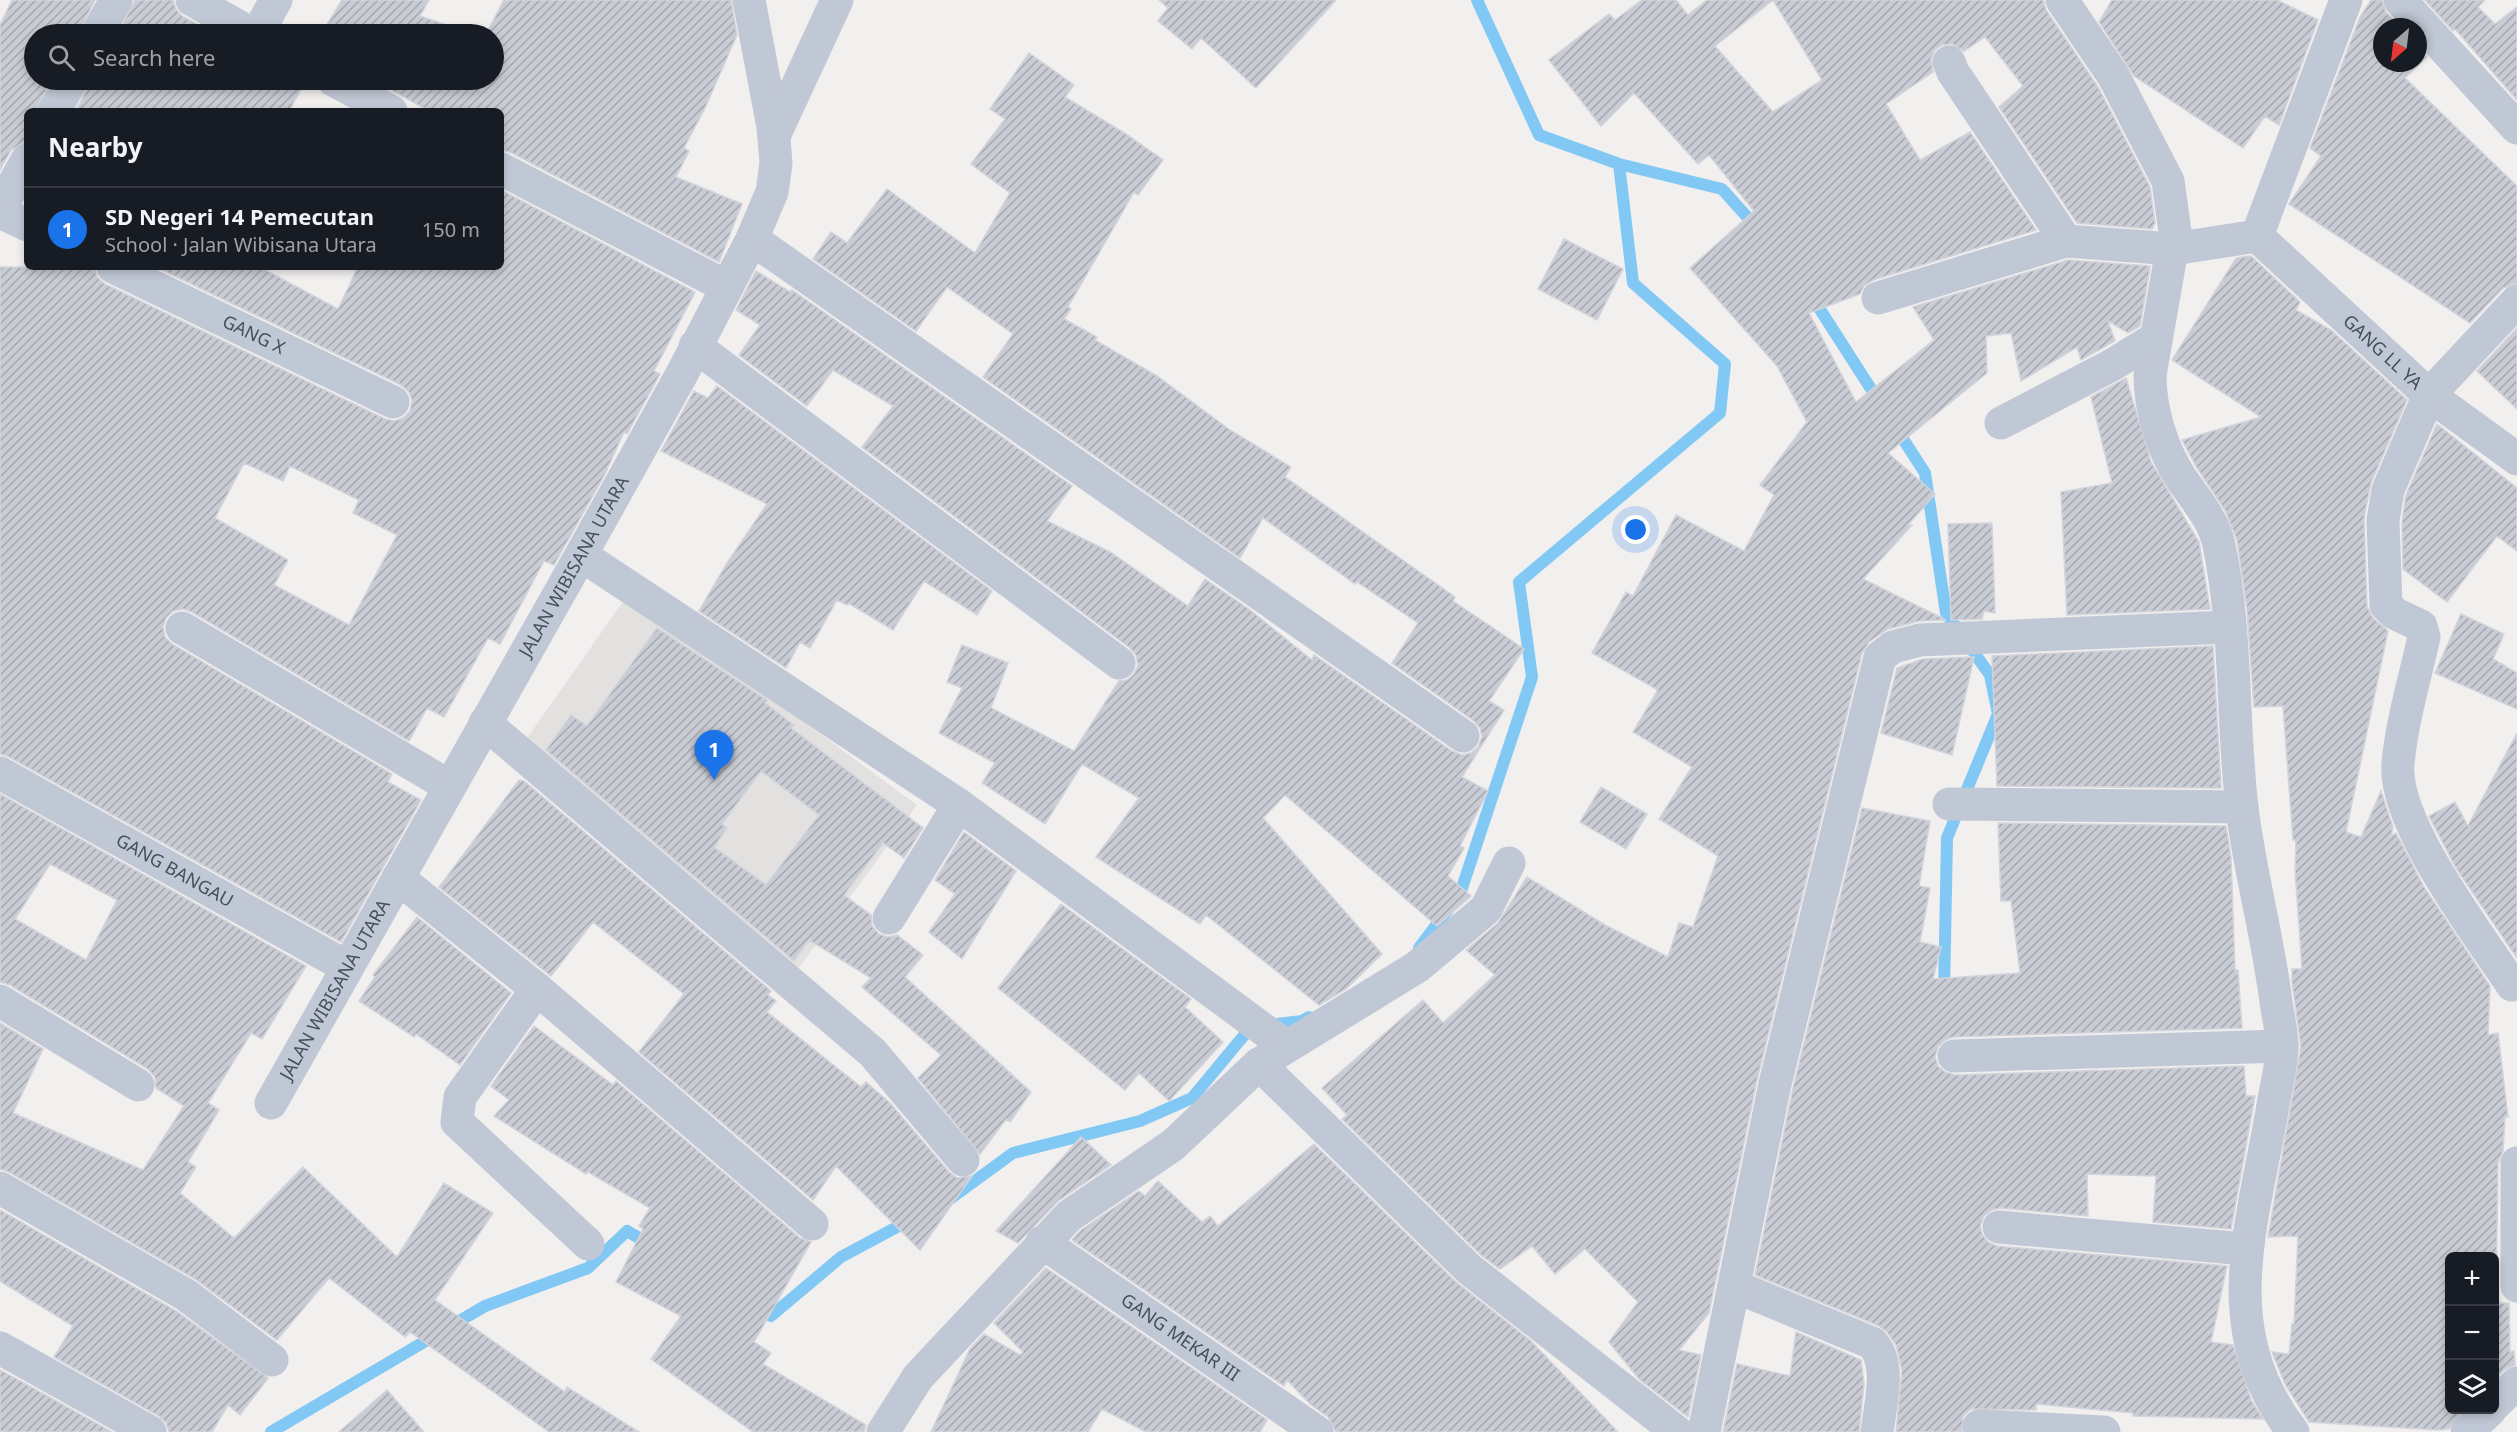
<!DOCTYPE html>
<meta charset="utf-8">
<style>
body{margin:0;font-family:"Noto Sans",sans-serif;background:#20242c;color:#f1f3f6}
.controls{position:absolute;right:18px;bottom:18px;display:grid;overflow:hidden;border-radius:9px;box-shadow:0 3px 9px #0003}
.controls button{width:54px;height:54px;display:grid;place-items:center;padding:0;border:0;border-bottom:2px solid #363941;background:#171b24;color:#f1f3f6;font:30px sans-serif}
.compass{position:absolute;left:2373px;top:18px;width:54px;height:54px;border-radius:50%;background:#171b24;box-shadow:0 3px 9px #0003;rotate:208deg}
.you{position:absolute;left:1636px;top:530px;width:21px;height:21px;margin:-15px;border:4px solid #fff;border-radius:50%;background:#1a73e8;box-shadow:0 0 0 9px #1a73e833}
.badge{display:grid;place-items:center;width:39px;height:39px;border-radius:50%;background:#1a73e8;color:#fff;font-size:20px;font-weight:700}
.pin{position:absolute;translate:-50% -50px;filter:drop-shadow(0 2px 3px #0008)}
.pin::after{content:'';position:absolute;top:32px;width:21px;height:18px;background:inherit;clip-path:polygon(0 0,100% 0,50% 100%)}
.list{margin:0;padding:0;list-style:none}
h2{display:flex;justify-content:space-between;align-items:center;height:78px;margin:0;padding:0 24px;font-size:26px}
h2 small{font-size:20px;font-weight:400;color:#9ea1a6}
.list li{display:grid;grid-template-columns:39px 1fr auto;gap:18px;align-items:center;box-sizing:border-box;height:84px;padding:0 24px;border-top:2px solid #363941}
.list b{display:block;font-size:22px;white-space:nowrap}
.list p{margin:0;font-size:20px;white-space:nowrap;color:#9ea1a6}
.list em{font-size:20px;font-style:normal;color:#9ea1a6}
.icon{flex:none;width:33px;height:33px;fill:none;stroke:currentColor;stroke-width:2;stroke-linecap:round;stroke-linejoin:round}
.map{position:relative;flex:none;width:2517px;height:1432px;overflow:hidden}
.search{position:absolute;background:#171b24;box-shadow:0 3px 9px #0003;left:24px;top:24px;width:480px;height:66px;display:flex;align-items:center;gap:15px;box-sizing:border-box;padding:0 21px;border-radius:33px;color:#9ea1a6;font-size:22px}
.panel{position:absolute;background:#171b24;box-shadow:0 3px 9px #0003;left:24px;top:108px;width:480px;height:162px;border-radius:9px}
.map>svg:first-child{display:block}
.education{fill:#e3e0e0}
.lines{fill:none;stroke-linecap:round;stroke-linejoin:round}
.stream{stroke:#82c8f4;stroke-width:12}
.building{fill:url(#building-hatch);stroke:#d2d3db;stroke-width:1.5;fill-rule:evenodd}
.minor{stroke:#c1c8d5;stroke-width:33}
.labels{text-anchor:middle;stroke-width:4.5;stroke-linejoin:round;paint-order:stroke}
.street-label{font-size:18px;fill:#454e5e;stroke:#fff}
</style>
<div class="map">
<svg width="2517" height="1432" viewBox="0 0 2517 1432">
<defs>
<pattern id="building-hatch" width="6" height="6" patternUnits="userSpaceOnUse" patternTransform="scale(1.5)"><rect width="6" height="6" fill="#caccd5"/><path d="M-1 1l2-2M0 6l6-6M5 7l2-2" fill="none" stroke="#a6a8b0"/></pattern>
</defs>
<rect width="100%" height="100%" fill="#f2efef"/>
<!-- education -->
<path class="education" d="M629 593 917 805 790 980 516 754Z"/>
<g class="lines">
<!-- stream -->
<path class="stream" d="M1619 164 1722 189 1758 229
M1812 297 1880 403
M1896 428 1925 473 1946 613 1990 675 1998 714 1947 838 1944 994
M1419 948 1460 894 1532 677 1519 582 1720 413 1725 364 1633 283 1619 164 1539 135 1477 0
M950 1199 1013 1153 1140 1121 1192 1098 1251 1027 1302 1021 1309 1017
M757 1307 771 1316 841 1257 910 1220
M271 1432 485 1306 588 1268 627 1231 651 1245"/>
</g>
<!-- building -->
<path class="building" d="M12 0H95L78 34H34V80H51L35 111H27L25 142 11 150 0 170V25Z
M135 0H173L176 9 182 16 215 34H118Z
M342 0H429L420 16 473 34H321Z
M504 0H731L737 35 705 108 684 148 689 151 676 177 742 204 719 262 510 152 501 150V111H429L391 90 393 85 383 80H494V34H486Z
M1159 0H1336L1256 88 1201 38 1192 49 1158 21 1168 8Z
M1642 0H1676L1688 15 1707 0H2043L2046 10 2098 87 2150 187 2155 223 2152 229 2077 223 1999 107 2023 86 1985 37 1964 51 1952 44 1942 45 1935 50 1931 59 1933 72 1886 104 1920 160 1970 132 2036 230 1873 280 1864 286 1860 294 1809 313 1856 402 1934 340 1913 307 2068 260 2150 266V268L2140 326 2128 333 2108 321 2115 341 2081 360 2077 347 2021 381 2011 333 1986 336 1987 373 1888 453 1935 494 1908 525H1912L1863 579 1946 620 1919 621 1888 629 1869 642 1862 653 1757 1080 1709 1313 1679 1350 1701 1355 1688 1417 1639 1379 1609 1342 1638 1302 1585 1249 1555 1274 1532 1246 1500 1269 1481 1255 1342 1119 1347 1115 1322 1088 1423 1000 1443 1023 1495 975 1466 950 1498 923 1527 877 1605 925 1668 957 1679 923 1693 927 1718 856 1659 819 1692 767 1633 732 1658 690 1592 653 1626 592 1633 596 1676 515 1744 551 1774 495 1760 485 1807 422 1777 366 1690 268 1754 211 1709 155 1698 164 1634 93 1601 126 1549 60 1609 14 1615 20ZM1773 0 1822 80 1773 112 1715 46Z
M2112 0H2277L2318 20 2279 125 2265 116 2243 148 2134 76 2099 22Z
M2371 0H2382L2386 12 2399 27H2382V63H2418V47L2427 57 2405 78 2517 186V283L2503 288 2470 323 2289 204 2321 156 2310 148 2360 17Z
M2425 0H2485L2478 7 2495 24 2517 7V100L2455 29 2453 31Z
M1029 53 1074 85 1065 97 1126 134 1163 160 1138 195 1134 192 1068 307 1071 309 1064 319 1097 337 1095 340 1157 376 1230 430 1291 467 1285 477 1455 597 1453 601 1524 649 1489 701 1504 710 1462 777 1488 791 1460 846 1464 848 1448 876 1471 896 1437 926 1285 795 1263 818 1382 954 1346 989 1319 1005 1206 915 1200 924 1096 857 1139 798 1082 764 1045 824 982 783 995 763 939 733 962 688 947 682 962 645 1008 663 991 708 1074 751 1119 681 1127 680 1134 674 1138 665 1136 655 1130 648 862 447 893 406 833 370 807 406 739 355 760 325 736 310 756 271 790 292 792 290 1072 486 1047 521 1110 552 1188 606 1205 579 1250 610 1312 660 1314 655 1452 751 1462 755 1471 753 1478 747 1482 737 1480 728 1474 721 1392 663 1418 623 1357 582 1355 584 1263 518 1240 558 983 377 1013 334 947 287 916 331 813 259 831 232 847 243 887 189 975 253 1010 193 971 164 1005 119 990 109Z
M91 80H301L305 82 289 111H76Z
M501 190 695 292 654 371 660 374 627 434 624 432 605 474 554 565 544 561 500 644 488 638 444 717 427 708 409 741 192 612 183 609 173 611 166 618 163 627 165 637 172 644 392 774 388 782 421 800 341 942 9 757 0 754V267H94L97 277 105 284 385 419 395 421 403 418 410 411 412 401 409 392 401 385 156 267H260L338 309 358 267H501ZM244 463 283 481 290 466 359 500 353 513 397 535 349 625 274 585 288 560 215 518Z
M1564 239 1623 269 1597 320 1538 289Z
M2251 256 2300 302 2296 310 2331 330 2407 400 2371 483 2364 518 2367 606 2373 618 2388 631 2346 832 2361 837 2381 791 2393 827 2391 836 2396 833 2424 887 2490 986 2488 1035 2498 1033 2508 1117H2505L2503 1151 2498 1163 2496 1303H2509L2510 1352 2514 1351 2515 1365 2505 1369 2494 1379V1257H2450V1410H2463L2449 1429 2437 1430 2309 1422 2285 1384 2272 1352 2289 1354 2292 1324H2294L2298 1236 2268 1237 2301 1047 2292 982V969H2302L2295 869 2296 840H2293L2283 706 2254 707 2247 609 2237 540 2225 510 2197 468 2182 440 2261 417 2172 360 2236 258Z
M2517 328V409L2477 371Z
M2126 378 2151 462 2199 542 2210 609 2067 615 2061 492 2112 483 2091 397Z
M717 386 992 591 977 615 924 581 893 630 848 603 847 605 837 600 810 648 800 642 786 668 699 611 727 563 767 504 661 451 694 391 708 398Z
M2437 424 2517 488V551L2497 536 2447 602 2403 569 2402 522 2406 495Z
M1992 523 1995 613 1984 611 1982 619 1951 620 1948 524Z
M2461 614 2504 634 2493 659 2517 673V709L2435 673Z
M657 628 767 700 765 703 794 725 791 728 923 828 904 858 883 843 844 895 871 915 872 926 879 934 888 937 897 935 923 955 905 977 1031 1092 1010 1122 1006 1119 980 1154 918 1078 941 1055 862 987 871 978 809 940 794 961 546 750 571 715 587 726ZM761 771 819 815 766 885 714 847 727 828 722 824Z
M2213 646 2221 788 1997 786 1992 656Z
M1974 657 1952 755 1881 733 1897 668 1923 659Z
M2517 733V958L2456 868 2429 816 2455 802 2468 826Z
M519 780 524 781 771 991 768 995 776 1001 767 1012 861 1087 866 1082 890 1103 949 1172 957 1178 972 1176 920 1250 836 1166 813 1200 639 1052 684 994 593 922 551 976 439 887Z
M1601 787 1647 814 1626 849 1580 822Z
M0 794 306 966 262 1039 251 1033 208 1103 219 1110 188 1162 196 1167 180 1193 234 1238 303 1167 397 1257 444 1183 493 1213 435 1300 565 1392 567 1387 639 1432H549L410 1332 405 1337 329 1278 277 1340 195 1279 9 1172 0 1169V1023L43 1049 13 1113 143 1170 184 1106 156 1088 155 1077 148 1069 10 985 0 982ZM50 864 117 900 86 960 15 919Z
M1862 808 1930 821 1919 886 1930 888 1920 942 1941 947 1933 979 2020 973 2011 901H2001L1998 823 2226 826 2231 858 2235 970H2238L2242 1028 1953 1037 1945 1040 1938 1047 1935 1057 1938 1066 1945 1072 1955 1075 2244 1066 2246 1096H2255L2231 1229 2153 1222 2156 1176 2087 1174 2088 1216 2000 1208 1992 1210 1984 1216 1980 1226 1982 1234 1988 1242 1997 1246 2227 1266 2211 1342 2233 1345 2251 1400 2263 1419 2133 1416V1413L2036 1404V1410L1971 1409 1963 1416 1962 1432H1896L1902 1371 1896 1345 1887 1332 1879 1326 1755 1275 1793 1088Z
M964 832 1016 871 962 959 929 932 955 894 935 880Z
M1061 904 1191 999 1185 1007 1223 1042 1169 1101 1139 1073 1125 1090 998 988Z
M417 917 511 993 460 1065 416 1034 414 1037 359 1001 375 977 373 975Z
M534 1026 613 1085 616 1081 800 1238 811 1242 754 1342 771 1353 763 1364 866 1425 864 1432H753L651 1359 681 1316 616 1282 643 1229 639 1226 650 1208 588 1172 586 1174 494 1116 509 1100 491 1086Z
M1081 1137 1111 1165 1058 1201 1018 1243 996 1231Z
M1314 1144 1456 1282 1531 1341 1618 1432H1336L1328 1417 1310 1404 1287 1380 1284 1386 1072 1240 1081 1230 1139 1191 1145 1196 1158 1181 1202 1222 1210 1216 1218 1226Z
M0 1210 176 1311 268 1378 240 1415 228 1405 212 1432H169L166 1423 159 1416 54 1357 73 1326 0 1281Z
M1046 1268 1267 1420 1260 1432H1146L1102 1409 1088 1432H931L970 1349 984 1334 1020 1355 1023 1352 994 1323Z
M1796 1332 1861 1360 1864 1384 1859 1432H1723L1737 1364 1790 1376Z
M0 1370 33 1388 112 1432H0Z
M387 1390 424 1432H339Z"/>
<g class="lines">
<!-- minor -->
<g class="minor">
<path d="M192 0 252 34"/>
<path d="M2062 0 2114 77 2168 181 2175 232 2150 375C2150 410 2162 449 2181 478 2195 499 2214 520 2219 545 2237 631 2232 721 2242 808 2250 873 2268 937 2276 1002 2278 1016 2282 1032 2282 1046 2282 1065 2276 1086 2273 1105 2254 1222 2212 1328 2293 1432"/>
<path d="M2400 0 2517 128"/>
<path d="M97 34 116 0"/>
<path d="M257 34 276 0"/>
<path d="M1949 62 1953 72 2066 241"/>
<path d="M333 80 391 111"/>
<path d="M54 111 72 80"/>
<path d="M774 136 837 0"/>
<path d="M501 169 725 286"/>
<path d="M0 209 27 160"/>
<path d="M0 212 27 225"/>
<path id="s1" d="M2257 236 2429 395 2517 459"/>
<path d="M752 239 1463 736"/>
<path id="s2" d="M113 267 393 402"/>
<path d="M1878 298 2066 241 2173 249 2257 236 2346 0"/>
<path d="M695 346 1119 663"/>
<path d="M2001 423 2112 365 2156 338"/>
<path d="M581 555 959 805 1286 1046"/>
<path d="M182 628 449 786"/>
<path d="M485 723 873 1053 963 1160"/>
<path id="s3" d="M0 773 347 967"/>
<path d="M1949 804 2242 807"/>
<path d="M398 878 537 989 812 1224"/>
<path d="M889 918 959 805"/>
<path d="M2512 985C2479 935 2392 822 2398 763 2402 721 2415 678 2424 637L2421 626 2394 613 2386 605 2383 521 2388 490 2429 395 2517 301"/>
<path d="M537 989 460 1097 457 1122 588 1244"/>
<path d="M0 1001 138 1085"/>
<path d="M1954 1056 2282 1046"/>
<path d="M1259 1064 1469 1269 1677 1432"/>
<path id="s4" d="M271 1103 581 555 683 372 752 239 772 192 776 163 773 127 749 0"/>
<path d="M2517 1163V1286"/>
<path d="M0 1188 186 1295 272 1360"/>
<path d="M1999 1227 2245 1249"/>
<path id="s5" d="M1042 1242 1317 1432"/>
<path d="M1734 1286 1872 1343C1892 1363 1880 1406 1877 1432"/>
<path d="M0 1348 150 1432"/>
<path d="M2494 1405 2517 1383"/>
<path d="M1979 1426 2104 1432"/>
<path d="M883 1432 918 1377 1069 1216 1173 1145 1259 1064 1417 967 1486 909 1509 863"/>
<path d="M1704 1432 1775 1084 1880 657 1893 647 1920 640 2229 627"/>
<path d="M2467 1432 2490 1410"/>
</g>
</g>
<g class="labels">
<!-- street labels -->
<g class="street-label">
<text dy="6" stroke="none"><textPath href="#s2" startOffset="156">GANG X</textPath></text>
<text dy="6" stroke="none"><textPath href="#s1" startOffset="171">GANG LL YA</textPath></text>
<text dy="6" stroke="none"><textPath href="#s4" startOffset="616">JALAN WIBISANA UTARA</textPath></text>
<text dy="6" stroke="none"><textPath href="#s3" startOffset="200">GANG BANGAU</textPath></text>
<text dy="6" stroke="none"><textPath href="#s4" startOffset="130">JALAN WIBISANA UTARA</textPath></text>
<text dy="6" stroke="none"><textPath href="#s5" startOffset="168">GANG MEKAR III</textPath></text>
</g>
</g>
</svg>
<div class="controls">
<button>+</button>
<button>−</button>
<button><svg class="icon" aria-label="layers" viewBox="0 0 24 24"><path d="M12 4l9 5-9 5-9-5zM3 14l9 5 9-5"/></svg></button>
</div>
<svg class="compass" viewBox="-18 -18 36 36"><path d="M0-13l5 13h-10z" fill="#e53935"/><path d="M0 13l5-13h-10z" fill="#9ea1a6"/></svg>
<div class="you"></div>
<div class="pin badge" style="left:714px;top:780px">1</div>
<div class="search"><svg class="icon" aria-label="search" viewBox="0 0 24 24"><circle cx="10" cy="10" r="6"/><path d="M15 15l6 6"/></svg>Search here</div>
<section class="panel">
<h2>Nearby<small></small></h2>
<ul class="list">
<li><span class="badge">1</span><div><b>SD Negeri 14 Pemecutan</b><p>School · Jalan Wibisana Utara</p></div><em>150 m</em></li>
</ul>
</section>
</div>
